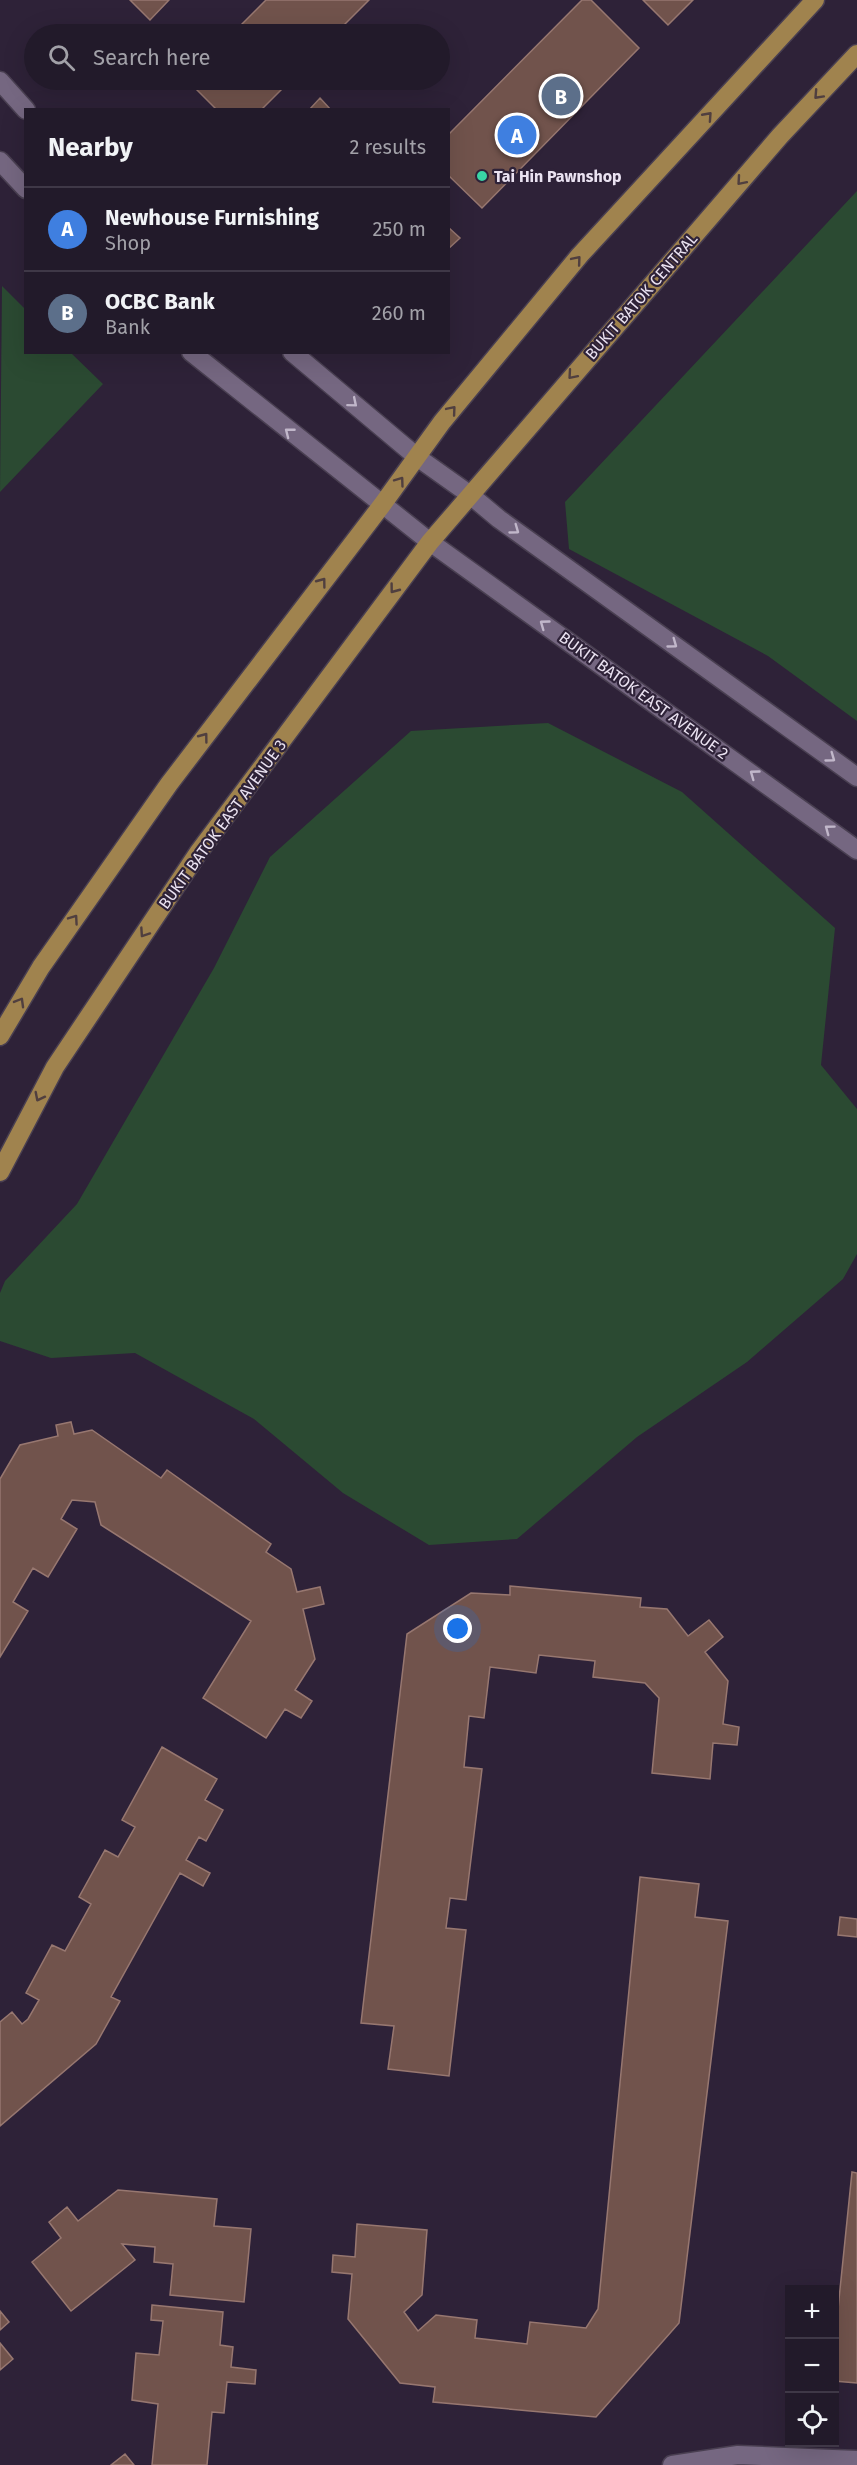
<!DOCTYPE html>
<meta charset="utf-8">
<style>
body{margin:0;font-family:"Fira Sans",sans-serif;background:#2a2332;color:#f1f3f6}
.controls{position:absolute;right:18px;bottom:18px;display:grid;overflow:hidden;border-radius:0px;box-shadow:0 6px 24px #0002}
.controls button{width:54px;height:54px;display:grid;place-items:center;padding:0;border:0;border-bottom:2px solid #3f3847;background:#221a2a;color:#f1f3f6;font:30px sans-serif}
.you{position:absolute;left:458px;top:1629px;width:21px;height:21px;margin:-15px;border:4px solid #fff;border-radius:50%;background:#1a73e8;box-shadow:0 0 0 9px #1a73e833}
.badge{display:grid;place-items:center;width:39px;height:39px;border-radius:50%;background:#b45309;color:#fff;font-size:20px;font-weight:700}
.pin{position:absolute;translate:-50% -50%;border:3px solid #fff;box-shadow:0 2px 6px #0006}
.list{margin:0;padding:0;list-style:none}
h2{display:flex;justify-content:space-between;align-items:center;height:78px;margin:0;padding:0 24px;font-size:26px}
h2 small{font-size:20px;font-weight:400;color:#a2a1a8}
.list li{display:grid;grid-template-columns:39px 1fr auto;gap:18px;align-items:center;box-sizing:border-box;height:84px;padding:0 24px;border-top:2px solid #3f3847}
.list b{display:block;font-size:22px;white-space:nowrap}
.list p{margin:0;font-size:20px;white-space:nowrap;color:#a2a1a8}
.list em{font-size:20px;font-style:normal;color:#a2a1a8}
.icon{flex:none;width:33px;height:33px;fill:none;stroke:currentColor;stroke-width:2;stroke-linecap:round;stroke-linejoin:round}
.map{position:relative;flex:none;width:857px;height:2465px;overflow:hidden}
.search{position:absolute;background:#221a2a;box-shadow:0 6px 24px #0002;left:24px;top:24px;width:426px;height:66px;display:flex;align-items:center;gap:15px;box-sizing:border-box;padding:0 21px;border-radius:33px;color:#a2a1a8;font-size:22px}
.panel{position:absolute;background:#221a2a;box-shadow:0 6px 24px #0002;left:24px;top:108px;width:426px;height:246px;border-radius:0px}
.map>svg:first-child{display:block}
.green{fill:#2b4a32}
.building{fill:#71534c;stroke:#977770;stroke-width:1.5}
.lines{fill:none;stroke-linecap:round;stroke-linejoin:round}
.tertiary-casing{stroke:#493f51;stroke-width:21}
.secondary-casing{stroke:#493f51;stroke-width:21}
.primary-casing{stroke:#493f51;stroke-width:21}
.tertiary{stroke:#756781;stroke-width:18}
.secondary{stroke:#756781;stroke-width:18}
.primary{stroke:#a0834e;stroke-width:18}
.oneway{stroke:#503f3f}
.oneway2{stroke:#c1b7ca}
.poi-dot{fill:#39d4a5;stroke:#2e2238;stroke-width:2}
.labels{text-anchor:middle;stroke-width:4.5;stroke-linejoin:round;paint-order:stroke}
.poi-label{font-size:16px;font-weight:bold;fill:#eae2f1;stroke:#2e2238;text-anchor:start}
.street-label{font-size:16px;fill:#eae2f1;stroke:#2e2238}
</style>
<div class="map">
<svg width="857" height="2465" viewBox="0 0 857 2465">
<rect width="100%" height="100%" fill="#2e2238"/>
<!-- green -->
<path class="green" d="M857 191V721L768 656 569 549 565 502Z
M2 286 25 309 26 352 71 353 103 384 0 492Z
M548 723 682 792 835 928 821 1065 857 1109V1254L843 1279 747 1362 637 1437 517 1539 429 1545 343 1493 254 1419 135 1353 51 1358 0 1341V1293L5 1281 77 1204 214 968 270 857 411 731Z"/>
<!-- building -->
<path class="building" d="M130 0H169L150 20Z
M266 0H369L335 34H232Z
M582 0H591L639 48 482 208 448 175V135Z
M643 0H693L668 25Z
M187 80H291L261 110H217Z
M320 98 331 110H309Z
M448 227 460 238 448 249Z
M71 1422 74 1434 92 1430 161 1478 167 1470 271 1544 266 1552 291 1569 297 1592 320 1587 324 1604 303 1609 315 1659 295 1690 312 1701 301 1718 285 1709 266 1738 203 1698 251 1621 101 1525 95 1502 72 1500 61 1519 77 1529 48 1577 33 1568 13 1602 28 1611 0 1657V1479L20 1445 58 1436 56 1425Z
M510 1586 641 1598 640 1607 667 1609 688 1636 709 1620 723 1637 705 1652 728 1681 723 1724 739 1727 737 1745 713 1743 710 1779 652 1773 659 1698 645 1683 593 1677 595 1661 539 1655 536 1673 490 1667 484 1718 469 1716 464 1767 482 1769 466 1900 450 1898 446 1928 466 1930 449 2076 388 2069 394 2026 361 2023 407 1634 471 1593 510 1595Z
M162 1747 217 1779 205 1800 223 1810 206 1841 199 1837 186 1860 210 1873 203 1886 180 1873 111 1997 120 2001 96 2044 0 2126V2022L12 2012 22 2024 28 2019 39 2000 26 1993 52 1945 65 1951 91 1904 79 1897 105 1850 118 1857 135 1827 122 1820Z
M640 1877 699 1884 695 1917 728 1921 679 2323 596 2417 433 2402 435 2387 400 2383 348 2319 352 2274 332 2272 333 2255 355 2257 357 2224 427 2230 422 2295 404 2312 418 2331 436 2315 477 2320 475 2338 527 2344 530 2322 586 2328 598 2309Z
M840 1917 857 1919V1937L838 1935Z
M852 2172 857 2173V2383L834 2381V2348Z
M118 2190 217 2199 214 2226 251 2229 244 2302 170 2295 173 2264 154 2262 155 2247 122 2244 135 2260 71 2311 32 2262 61 2238 49 2222 67 2207 78 2221Z
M152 2305 223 2312 220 2345 233 2347 231 2367 256 2370 255 2384 227 2382 224 2413 212 2412 207 2465H152L158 2404 132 2400 136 2353 159 2355 163 2321 151 2320Z
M0 2311 9 2322 0 2330Z
M0 2343 13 2359 0 2370Z
M125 2454 134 2465H111Z"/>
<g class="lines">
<!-- tertiary casing -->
<g class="tertiary-casing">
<path id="tertiary" d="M469 494 499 519 857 777
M430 542 857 850
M672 2465 738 2455 857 2460"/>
</g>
<!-- secondary casing -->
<g class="secondary-casing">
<path id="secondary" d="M0 81 26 110
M0 161 26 189
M191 352 430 542
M292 352 417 457 469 494"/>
</g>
<!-- primary casing -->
<g class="primary-casing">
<path id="primary" d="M0 1036 41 967 169 784 382 505 442 422 580 255 815 0
M0 1172 55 1067 198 853 430 542 780 136 857 54"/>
</g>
<!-- tertiary -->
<use href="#tertiary" class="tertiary"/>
<!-- secondary -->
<use href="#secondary" class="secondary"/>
<!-- primary -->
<use href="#primary" class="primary"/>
</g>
<!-- one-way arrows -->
<defs><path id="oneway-chevron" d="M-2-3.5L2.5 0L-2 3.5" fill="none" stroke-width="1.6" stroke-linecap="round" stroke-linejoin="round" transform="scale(1.5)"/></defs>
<g class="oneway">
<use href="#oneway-chevron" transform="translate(818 95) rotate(133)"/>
<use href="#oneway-chevron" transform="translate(708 116) rotate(-48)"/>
<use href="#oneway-chevron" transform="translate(741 181) rotate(131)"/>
<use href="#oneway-chevron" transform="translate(577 260) rotate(-50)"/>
<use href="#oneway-chevron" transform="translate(572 375) rotate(131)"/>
<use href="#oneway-chevron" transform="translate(452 410) rotate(-50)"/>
<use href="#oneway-chevron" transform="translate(400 481) rotate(-54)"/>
<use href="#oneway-chevron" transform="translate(322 582) rotate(-53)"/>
<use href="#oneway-chevron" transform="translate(394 589) rotate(127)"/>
<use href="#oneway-chevron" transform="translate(204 737) rotate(-53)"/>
<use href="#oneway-chevron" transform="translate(74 919) rotate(-55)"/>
<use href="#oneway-chevron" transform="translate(144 933) rotate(124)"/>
<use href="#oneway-chevron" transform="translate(20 1002) rotate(-60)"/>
<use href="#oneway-chevron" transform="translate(39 1097) rotate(117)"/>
</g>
<g class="oneway2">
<use href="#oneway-chevron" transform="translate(353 403) rotate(40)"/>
<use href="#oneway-chevron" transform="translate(289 432) rotate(-142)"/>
<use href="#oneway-chevron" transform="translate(515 530) rotate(36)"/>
<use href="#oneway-chevron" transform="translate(544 624) rotate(-144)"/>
<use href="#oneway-chevron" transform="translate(673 644) rotate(36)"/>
<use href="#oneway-chevron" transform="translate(831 758) rotate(36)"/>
<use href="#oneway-chevron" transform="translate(754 774) rotate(-144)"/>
<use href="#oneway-chevron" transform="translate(829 829) rotate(-143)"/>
</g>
<!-- markers -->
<circle class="poi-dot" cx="482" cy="176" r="6"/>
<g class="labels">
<!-- poi labels -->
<g class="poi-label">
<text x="494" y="182">Tai Hin Pawnshop</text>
</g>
<!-- street labels -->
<g class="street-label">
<text transform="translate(641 296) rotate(-49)" y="6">BUKIT BATOK CENTRAL</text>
<text transform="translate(644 695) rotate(36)" y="6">BUKIT BATOK EAST AVENUE 2</text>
<text transform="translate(222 824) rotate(-54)" y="6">BUKIT BATOK EAST AVENUE 3</text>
</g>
</g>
</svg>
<div class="controls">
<button>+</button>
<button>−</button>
<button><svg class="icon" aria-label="locate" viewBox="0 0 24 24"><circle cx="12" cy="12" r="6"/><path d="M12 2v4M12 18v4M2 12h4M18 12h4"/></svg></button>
</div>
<div class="you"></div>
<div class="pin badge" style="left:517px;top:135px;background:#3f7fe0">A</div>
<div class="pin badge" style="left:561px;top:96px;background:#5c6f8a">B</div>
<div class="search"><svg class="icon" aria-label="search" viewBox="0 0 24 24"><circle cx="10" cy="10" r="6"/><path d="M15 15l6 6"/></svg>Search here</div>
<section class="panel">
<h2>Nearby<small>2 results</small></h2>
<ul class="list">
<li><span class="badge" style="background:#3f7fe0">A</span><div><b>Newhouse Furnishing</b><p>Shop</p></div><em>250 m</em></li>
<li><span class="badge" style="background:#5c6f8a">B</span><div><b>OCBC Bank</b><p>Bank</p></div><em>260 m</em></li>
</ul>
</section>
</div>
